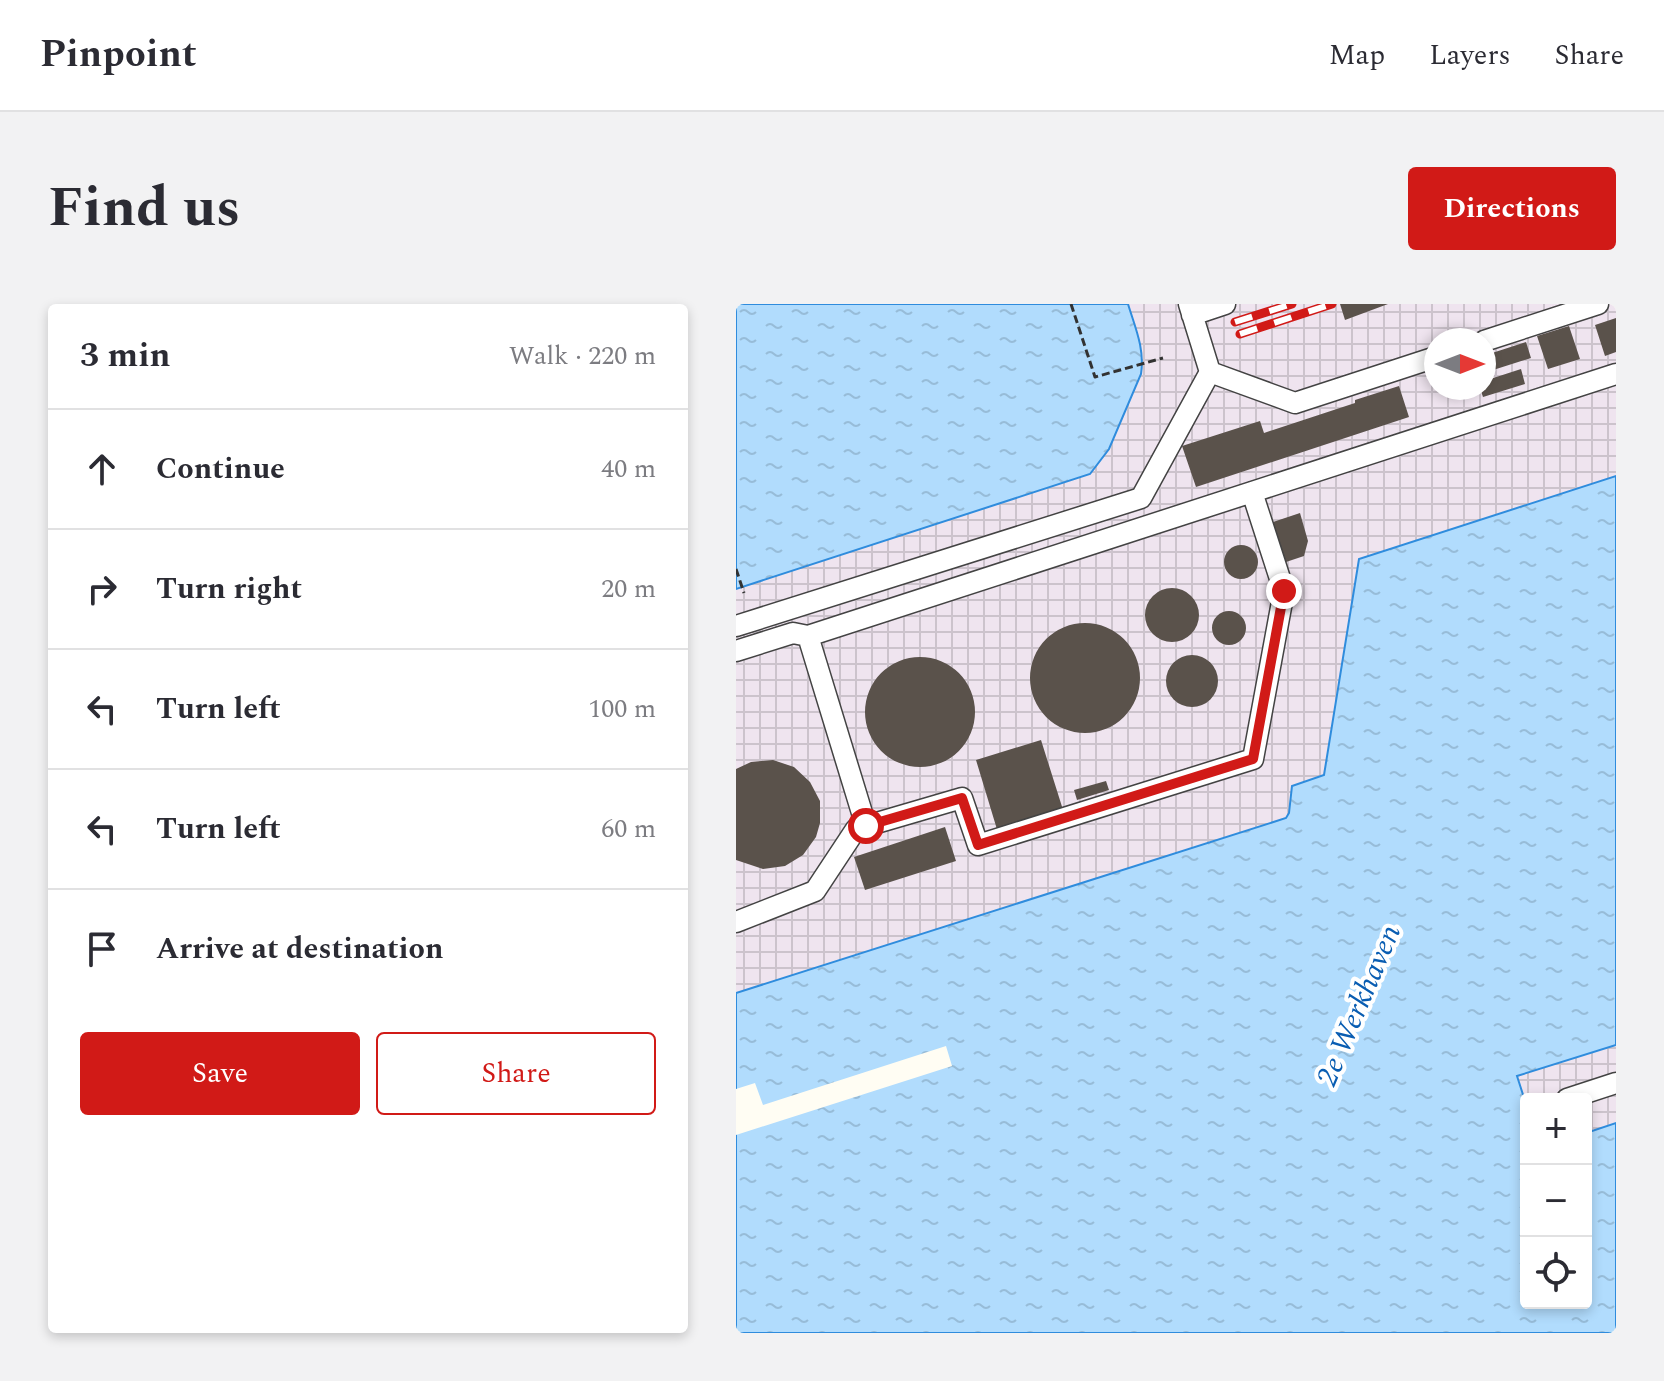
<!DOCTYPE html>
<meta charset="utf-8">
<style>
body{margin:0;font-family:Spectral,serif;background:#f2f2f3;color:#2b2b33}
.controls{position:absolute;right:24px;bottom:24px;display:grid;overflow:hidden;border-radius:8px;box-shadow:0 4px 12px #0003}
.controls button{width:72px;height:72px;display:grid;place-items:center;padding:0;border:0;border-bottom:2px solid #e1e1e2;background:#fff;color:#2b2b33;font:40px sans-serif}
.compass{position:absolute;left:688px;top:24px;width:72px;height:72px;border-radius:50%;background:#fff;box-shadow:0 4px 12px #0003;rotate:90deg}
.stop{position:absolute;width:24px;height:24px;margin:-18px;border:6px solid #d11a17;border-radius:50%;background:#fff}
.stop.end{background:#d11a17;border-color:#fff;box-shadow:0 2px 8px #0008}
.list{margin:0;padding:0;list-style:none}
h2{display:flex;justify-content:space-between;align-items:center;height:104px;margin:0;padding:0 32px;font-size:34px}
h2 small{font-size:26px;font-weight:400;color:#7c7c81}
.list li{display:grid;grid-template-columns:52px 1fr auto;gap:24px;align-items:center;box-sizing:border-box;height:120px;padding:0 32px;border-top:2px solid #e1e1e2}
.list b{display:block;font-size:30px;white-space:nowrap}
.list em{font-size:26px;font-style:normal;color:#7c7c81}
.actions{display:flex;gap:16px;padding:24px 32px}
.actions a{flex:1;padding:18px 0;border:2px solid #d11a17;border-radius:8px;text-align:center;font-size:28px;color:#d11a17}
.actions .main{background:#d11a17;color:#fff}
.icon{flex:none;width:44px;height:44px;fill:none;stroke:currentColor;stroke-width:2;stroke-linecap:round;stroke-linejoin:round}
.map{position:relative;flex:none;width:880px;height:1029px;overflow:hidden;border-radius:8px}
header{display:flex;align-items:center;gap:48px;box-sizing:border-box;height:112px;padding:0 40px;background:#fff;border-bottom:2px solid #e1e1e2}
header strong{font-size:38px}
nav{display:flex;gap:44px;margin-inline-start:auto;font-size:28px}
.intro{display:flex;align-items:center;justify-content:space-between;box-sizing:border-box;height:192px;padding:0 48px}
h1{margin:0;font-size:56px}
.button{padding:20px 36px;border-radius:8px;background:#d11a17;color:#fff;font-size:28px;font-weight:700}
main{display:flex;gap:48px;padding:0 48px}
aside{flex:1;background:#fff;border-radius:8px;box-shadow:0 4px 12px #0003}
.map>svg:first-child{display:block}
.industrial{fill:url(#industrial-grid);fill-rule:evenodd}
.water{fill:url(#water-ripples);stroke:#2f8cdd;stroke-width:2}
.pier{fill:#fffdf3}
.building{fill:#5a524b}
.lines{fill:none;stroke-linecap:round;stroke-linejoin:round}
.minor-casing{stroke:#434343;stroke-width:23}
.path{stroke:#323232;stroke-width:3;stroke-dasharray:8 4;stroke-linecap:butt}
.minor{stroke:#fff;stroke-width:20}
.rail-casing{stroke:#d11a17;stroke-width:9}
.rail{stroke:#fff;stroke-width:6;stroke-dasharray:18;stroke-linecap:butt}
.route{stroke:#d11a17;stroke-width:10}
.labels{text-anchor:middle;stroke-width:8;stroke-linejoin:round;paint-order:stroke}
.water-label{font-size:30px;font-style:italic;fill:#095db2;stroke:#fff}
</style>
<header>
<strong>Pinpoint</strong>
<nav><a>Map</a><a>Layers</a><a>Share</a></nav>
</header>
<div class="intro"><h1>Find us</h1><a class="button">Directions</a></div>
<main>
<aside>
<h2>3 min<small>Walk · 220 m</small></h2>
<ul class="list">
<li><svg class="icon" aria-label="ahead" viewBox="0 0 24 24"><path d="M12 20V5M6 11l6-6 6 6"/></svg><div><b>Continue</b></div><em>40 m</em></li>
<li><svg class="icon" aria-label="right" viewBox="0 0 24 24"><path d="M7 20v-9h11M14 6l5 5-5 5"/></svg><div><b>Turn right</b></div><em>20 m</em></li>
<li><svg class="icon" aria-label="left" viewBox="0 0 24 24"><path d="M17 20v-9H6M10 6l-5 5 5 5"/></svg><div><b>Turn left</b></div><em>100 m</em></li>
<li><svg class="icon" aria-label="left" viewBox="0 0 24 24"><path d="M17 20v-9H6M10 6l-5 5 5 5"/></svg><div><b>Turn left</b></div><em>60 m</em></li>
<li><svg class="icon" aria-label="arrive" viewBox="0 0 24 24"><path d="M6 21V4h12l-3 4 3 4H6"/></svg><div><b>Arrive at destination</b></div></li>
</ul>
<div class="actions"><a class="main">Save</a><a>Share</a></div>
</aside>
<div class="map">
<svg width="880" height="1029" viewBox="0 0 880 1029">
<defs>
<pattern id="industrial-grid" width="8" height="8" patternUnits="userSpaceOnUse" patternTransform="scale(2)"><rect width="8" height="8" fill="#efe4ef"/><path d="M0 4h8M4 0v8" fill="none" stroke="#ccc3cc"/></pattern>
<pattern id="water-ripples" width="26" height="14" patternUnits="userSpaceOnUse" patternTransform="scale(2)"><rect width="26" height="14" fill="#b1dcfd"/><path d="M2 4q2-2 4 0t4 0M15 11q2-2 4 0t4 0" fill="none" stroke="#97bcd8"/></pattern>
</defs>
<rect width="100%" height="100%" fill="#fffdf3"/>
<!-- industrial -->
<path class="industrial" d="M392 0H880V172L623 255 588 472 556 482 553 509 550 514 0 689V285L354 170 406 47ZM700 36H748V84H700Z
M880 741V1029L850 983V795H790V800L781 772Z"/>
<!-- water -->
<path class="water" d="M0 0H392C399 23 409 45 405 70L373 145 354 170 0 285Z
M880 172V741L781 772 790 800V999H850V829L880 819V1029H0V689L550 514 553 509 556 482 588 471 623 255Z"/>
<!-- pier -->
<path class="pier" d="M210 742 216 762 0 831V785L19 779 27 801Z"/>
<!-- building -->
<path class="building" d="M604 0H652L609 16Z
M880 14V48L869 52 859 21Z
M833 22 844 55 812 65 801 32Z
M790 38 795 54 754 67 750 51Z
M785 65 789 80 747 93 744 84H748V77Z
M663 82 673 113 460 183 446 142 524 117 528 129 619 99V96Z
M564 209 572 237 568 252 550 258 537 218Z
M488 258a17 17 0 1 1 34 0a17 17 0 1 1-34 0Z
M409 311a27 27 0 1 1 54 0a27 27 0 1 1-54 0Z
M476 324a17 17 0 1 1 34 0a17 17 0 1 1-34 0Z
M294 374a55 55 0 1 1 110 0a55 55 0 1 1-110 0Z
M430 377a26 26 0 1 1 52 0a26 26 0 1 1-52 0Z
M129 408a55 55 0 1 1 110 0a55 55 0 1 1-110 0Z
M305 436 328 509 263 532 240 456Z
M37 456 58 463 74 478 84 497V519L80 533 67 551 49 562 27 565 0 556V465L15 458Z
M370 477 373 486 341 496 338 486Z
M209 523 220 557 129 586 118 553Z"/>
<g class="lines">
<!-- minor casing -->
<g class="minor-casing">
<path id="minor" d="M453 0 474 68 559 99 700 53
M456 11 489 0
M748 37 862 0
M0 322 405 194 474 68
M72 332 130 522
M0 347 57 329 72 332 880 70
M0 618 79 587 120 525 226 494 242 541 517 455 548 287 516 188
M831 795 880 779"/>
</g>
<!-- path -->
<path class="path" d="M335 0 359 73 427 54
M0 265 8 289"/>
<!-- minor -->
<use href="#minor" class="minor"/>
<!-- rail casing -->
<g class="rail-casing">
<path id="rail" d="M499 18 556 0
M504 30 596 0"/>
</g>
<!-- rail -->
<use href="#rail" class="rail"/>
</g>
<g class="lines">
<!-- route -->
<path class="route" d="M130 522 226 494 242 541 517 455 548 287"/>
</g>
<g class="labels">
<!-- water labels -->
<g class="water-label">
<text transform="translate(622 701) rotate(-67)" y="10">2e Werkhaven</text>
</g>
</g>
</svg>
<div class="controls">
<button>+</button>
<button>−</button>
<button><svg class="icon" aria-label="locate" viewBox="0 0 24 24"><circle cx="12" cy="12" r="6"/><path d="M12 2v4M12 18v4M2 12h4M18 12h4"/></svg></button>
</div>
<svg class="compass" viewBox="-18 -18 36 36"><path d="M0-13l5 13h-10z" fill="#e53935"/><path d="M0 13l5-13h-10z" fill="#7c7c81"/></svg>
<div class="stop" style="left:130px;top:522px"></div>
<div class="stop end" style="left:548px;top:287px"></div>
</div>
</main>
